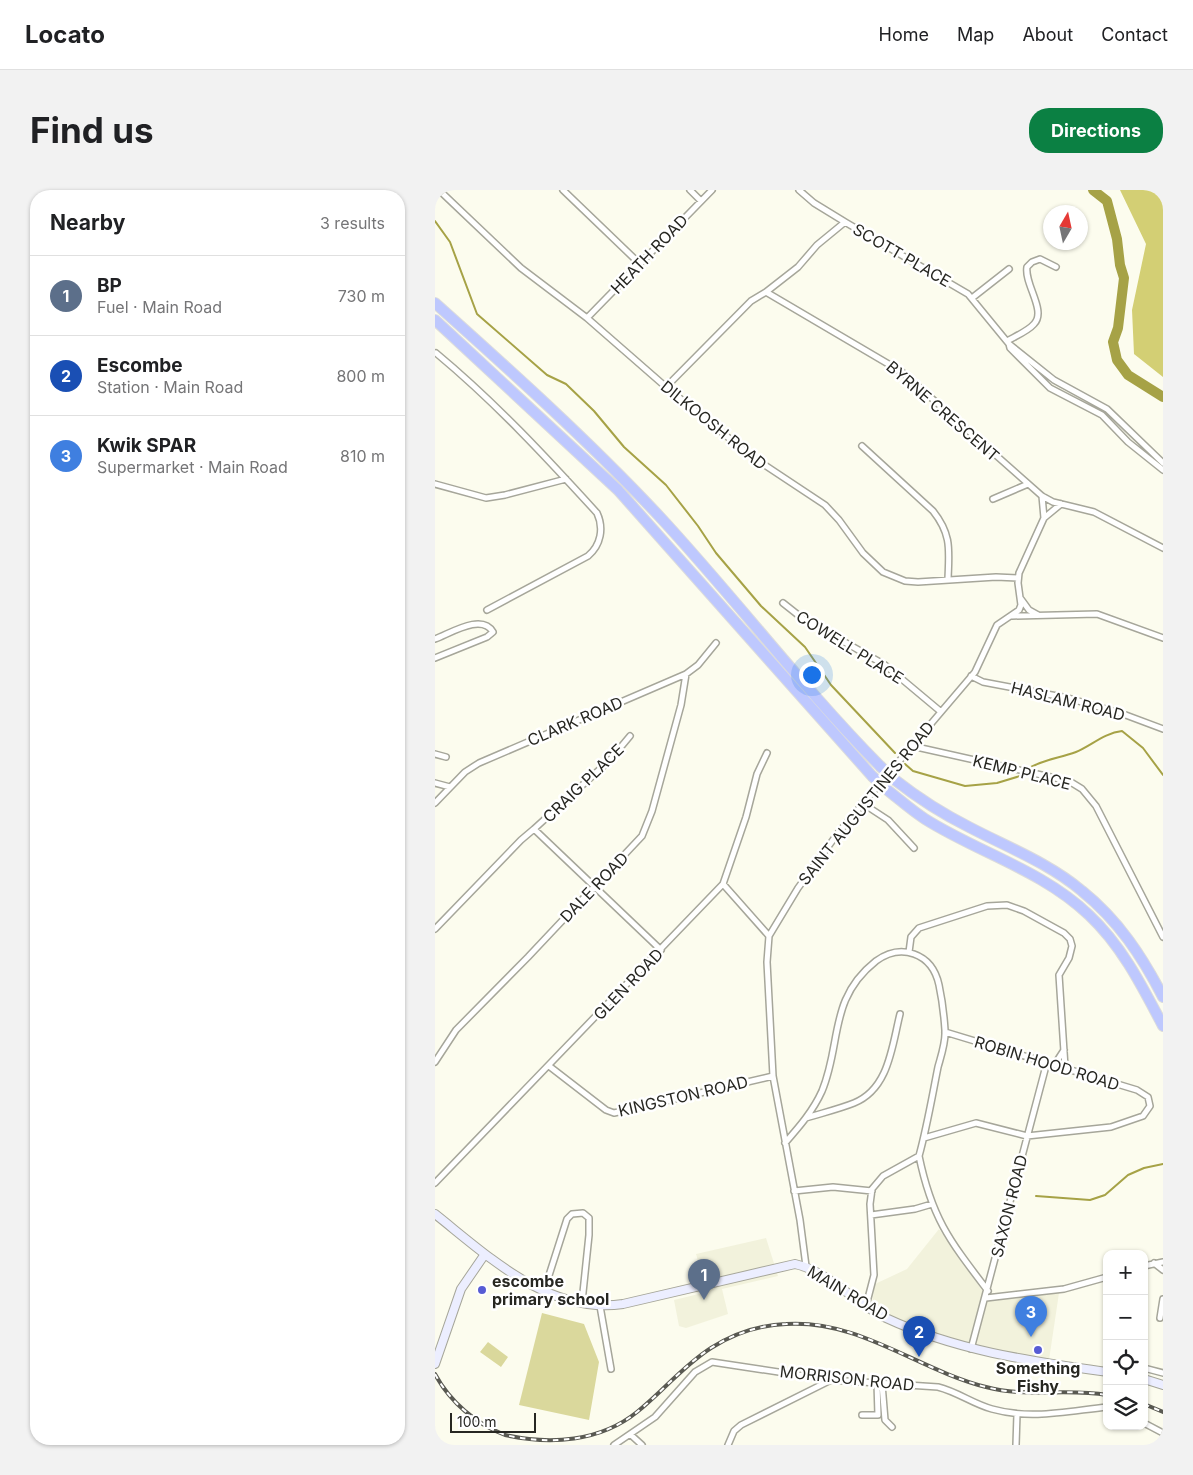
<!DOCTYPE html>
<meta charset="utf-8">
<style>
body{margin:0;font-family:Inter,sans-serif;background:#f2f2f2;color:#202124}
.controls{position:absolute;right:15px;bottom:15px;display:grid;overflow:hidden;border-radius:10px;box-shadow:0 1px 4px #0004}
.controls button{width:45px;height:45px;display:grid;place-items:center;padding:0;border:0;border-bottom:1px solid #e0e0e0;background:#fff;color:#202124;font:25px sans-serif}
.compass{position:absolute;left:608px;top:15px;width:45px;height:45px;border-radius:50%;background:#fff;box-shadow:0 1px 4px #0004;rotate:9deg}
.scale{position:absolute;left:15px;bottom:12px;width:86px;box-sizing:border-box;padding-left:5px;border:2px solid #272722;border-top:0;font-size:14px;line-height:18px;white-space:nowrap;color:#272722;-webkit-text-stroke:4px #fff;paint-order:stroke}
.you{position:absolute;left:376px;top:484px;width:18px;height:18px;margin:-12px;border:4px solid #fff;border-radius:50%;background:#1a73e8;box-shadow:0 0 0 8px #1a73e833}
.badge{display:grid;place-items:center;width:32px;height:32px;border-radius:50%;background:#0b8043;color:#fff;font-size:16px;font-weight:700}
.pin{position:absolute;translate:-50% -41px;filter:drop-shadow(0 1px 2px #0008)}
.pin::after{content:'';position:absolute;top:26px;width:18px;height:15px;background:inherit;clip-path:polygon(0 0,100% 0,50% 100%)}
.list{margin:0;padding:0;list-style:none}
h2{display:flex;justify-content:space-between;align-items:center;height:65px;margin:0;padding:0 20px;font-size:21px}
h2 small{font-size:16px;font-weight:400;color:#757577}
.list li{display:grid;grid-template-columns:32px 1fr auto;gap:15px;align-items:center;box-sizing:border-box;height:80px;padding:0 20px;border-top:1px solid #e0e0e0}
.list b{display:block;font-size:19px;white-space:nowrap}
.list p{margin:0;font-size:16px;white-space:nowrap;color:#757577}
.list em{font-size:16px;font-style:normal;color:#757577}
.icon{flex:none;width:28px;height:28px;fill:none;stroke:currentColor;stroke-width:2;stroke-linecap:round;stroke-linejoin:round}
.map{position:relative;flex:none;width:728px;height:1255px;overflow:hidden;border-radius:20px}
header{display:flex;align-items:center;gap:30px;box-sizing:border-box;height:70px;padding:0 25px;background:#fff;border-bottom:1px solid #e0e0e0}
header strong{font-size:24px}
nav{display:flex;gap:28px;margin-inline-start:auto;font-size:18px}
.intro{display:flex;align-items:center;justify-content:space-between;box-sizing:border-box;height:120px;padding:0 30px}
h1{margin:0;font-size:35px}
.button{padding:12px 22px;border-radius:20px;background:#0b8043;color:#fff;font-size:18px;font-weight:700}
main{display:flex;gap:30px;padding:0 30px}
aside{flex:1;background:#fff;border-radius:20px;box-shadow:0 1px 4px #0004}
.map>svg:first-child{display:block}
.built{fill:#f2f2dc}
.green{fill:#dad89c}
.forest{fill:#d3cf74}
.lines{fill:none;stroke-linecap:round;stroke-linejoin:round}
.stream{stroke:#a6a246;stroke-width:2}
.river{stroke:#a6a246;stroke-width:10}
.street-casing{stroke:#a6a69a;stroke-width:8}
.secondary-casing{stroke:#a6a69a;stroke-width:10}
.highway-casing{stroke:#dcdcdc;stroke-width:12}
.street{stroke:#fff;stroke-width:5}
.secondary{stroke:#eceeff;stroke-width:8}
.highway{stroke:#bec8fe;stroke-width:10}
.rail-casing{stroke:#595952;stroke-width:4}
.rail{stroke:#fff;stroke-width:2;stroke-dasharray:5.5;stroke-linecap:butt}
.highway-bridge-casing{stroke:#dcdcdc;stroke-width:12;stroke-linecap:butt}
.highway-bridge{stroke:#bec8fe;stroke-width:10}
.poi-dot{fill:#575cd4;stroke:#fff;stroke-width:2}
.labels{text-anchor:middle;stroke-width:5;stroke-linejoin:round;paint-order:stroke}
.street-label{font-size:16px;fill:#272722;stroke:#fff}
.poi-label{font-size:16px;font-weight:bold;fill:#272722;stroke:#fff;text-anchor:start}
</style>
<header>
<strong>Locato</strong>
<nav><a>Home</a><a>Map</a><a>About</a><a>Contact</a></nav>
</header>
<div class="intro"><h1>Find us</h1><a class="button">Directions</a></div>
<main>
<aside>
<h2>Nearby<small>3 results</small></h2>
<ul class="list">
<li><span class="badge" style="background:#5c6f8a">1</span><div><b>BP</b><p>Fuel · Main Road</p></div><em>730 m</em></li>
<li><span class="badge" style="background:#1a4fb4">2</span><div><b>Escombe</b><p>Station · Main Road</p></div><em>800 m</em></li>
<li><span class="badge" style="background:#3f7fe0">3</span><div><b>Kwik SPAR</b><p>Supermarket · Main Road</p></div><em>810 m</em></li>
</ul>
</aside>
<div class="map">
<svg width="728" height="1255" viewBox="0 0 728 1255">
<rect width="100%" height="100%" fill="#fcfcee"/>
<!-- built -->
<path class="built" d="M504 1039 549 1103H624L614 1170 533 1154 444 1122 437 1114 440 1094 472 1079Z
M331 1048 343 1086 287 1099 293 1124 251 1138 244 1136 239 1110 272 1102 261 1064Z"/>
<!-- green -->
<path class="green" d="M107 1123 149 1134 164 1172 154 1230 84 1215Z
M53 1152 73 1167 66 1177 45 1162Z"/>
<!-- forest -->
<path class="forest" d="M685 0H728V187L699 164 697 120 711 54Z"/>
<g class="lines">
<!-- stream -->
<path class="stream" d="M0 31 15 52 42 124 112 185 131 194 159 221 189 257 231 295 263 336 281 363 326 416 370 457 396 495 460 563
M470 574 478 581 530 596 562 593 585 586
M596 577C611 569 625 568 641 562 656 556 669 543 687 541L708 558 728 585
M601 1006 655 1010 670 1005 693 985 709 978 728 974"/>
<!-- river -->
<path class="river" d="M658 0 672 11 682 49 685 75 689 88 683 138 678 152 682 170 693 185 728 207"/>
<!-- street casing -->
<g class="street-casing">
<path id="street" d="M4 0 86 78 152 128 231 197 316 266 390 315 404 330 428 363 448 382 470 391 483 392 561 387 583 388
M128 0 205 74
M255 0 266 11
M364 0 379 13 410 32
M331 102 363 77 382 55 410 32 533 104 574 154 575 158 615 198 667 225 693 252 728 280
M537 108 574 79
M152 128 277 0
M572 151C581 146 593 141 599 134 612 121 589 94 592 77L597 72 605 69 621 77
M574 154 619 190 672 219 728 273
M1 163C60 212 111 267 162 323 169 338 166 355 153 366L52 420
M231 197 316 111 331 102 467 182 607 306 618 312 659 322 728 358
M427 256 498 321C517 345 514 360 513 389
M0 294 51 308 70 305 131 289
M558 309 593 294
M609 328 626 314
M586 409 594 420 603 425
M348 413 367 428 450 475 505 521
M577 426 662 424 728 448
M0 449C16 443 47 423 58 442L52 447 0 468
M536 486 548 492 633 508 688 524 728 539
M477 556 620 588 634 591 647 599 661 616 728 747
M0 564 11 567
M0 593 15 597
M0 613 30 582 44 573 251 484 263 475 281 453
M427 613 453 630 479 658
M99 639 175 570 195 546
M288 694 334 746
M0 739 86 650 99 639 226 760
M474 762 476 747 484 738 552 716 572 715 589 721 629 743 635 749 637 756 634 768 624 785 630 877
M0 872 21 840 93 767 207 646 217 621 246 515 251 484
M620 874 629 860
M114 876 171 920 179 923 338 886
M371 928C387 923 404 919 419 913 454 899 457 856 465 824
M489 948 541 933 592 946 676 937 708 926 715 916 713 907 702 900 510 842
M350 953C364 937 378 921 387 901 407 853 393 809 441 771 452 763 465 759 479 764 493 769 501 781 504 795 507 809 509 825 510 840 511 852 506 866 503 877 497 907 492 937 484 966L448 986 437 999 435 1014 439 1085 431 1116
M484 966C497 1029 515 1051 553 1101
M0 993 288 694 311 627 322 584 332 563
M359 1001 398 997 437 1001
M436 1025 480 1019 497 1014
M719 1073 728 1080
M371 1076 365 1030 338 886 332 772 334 746 363 698 403 643 540 482 562 435 584 420 586 415 583 393 584 383 609 328 607 306
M709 1076 728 1072
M109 1101 132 1029 137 1024 148 1023 154 1028V1045L147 1112
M551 1108 629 1099 672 1087
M165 1116 176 1179
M725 1128 728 1109
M536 1159 612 872
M709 1178 728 1183
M447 1194 450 1230 457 1237
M427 1225H443L442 1193
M709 1233 728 1243
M196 1245 207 1255
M179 1255 220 1227 260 1182 277 1172 396 1190 503 1197C523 1202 538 1214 557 1219 596 1230 633 1221 672 1217
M293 1255 299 1241 306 1235 396 1190
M581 1255 582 1224"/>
</g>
<!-- secondary casing -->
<g class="secondary-casing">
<path id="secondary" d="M0 1024C53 1066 114 1125 188 1114L360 1074C395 1082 419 1113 451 1128 522 1161 595 1171 672 1182
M0 1174 26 1099 50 1064
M709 1189 728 1195"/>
</g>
<!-- highway casing -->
<g class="highway-casing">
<path id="highway" d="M0 113C77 182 154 251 225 327 300 408 367 497 445 576
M0 130 183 300 437 586
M460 590C483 608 508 624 534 637 572 657 614 673 647 701 683 730 707 766 728 807
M451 599C464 609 476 620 490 629 544 663 607 680 654 725 687 756 707 796 728 836"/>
</g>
<!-- street -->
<use href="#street" class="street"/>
<!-- secondary -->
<use href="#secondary" class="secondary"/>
<!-- highway -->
<use href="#highway" class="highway"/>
<!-- rail casing -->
<g class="rail-casing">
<path id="rail" d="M0 1184C15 1212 41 1234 70 1245 115 1255 165 1252 202 1222 227 1202 248 1176 276 1158 298 1144 325 1135 351 1134 424 1129 483 1180 551 1197 591 1208 632 1198 672 1205
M709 1214 728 1222"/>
</g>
<!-- rail -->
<use href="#rail" class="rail"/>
<!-- highway-bridge casing -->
<g class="highway-bridge-casing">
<path id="highway-bridge" d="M445 576 460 590
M437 586 451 599"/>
</g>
<!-- highway-bridge -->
<use href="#highway-bridge" class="highway-bridge"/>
</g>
<!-- markers -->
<g class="poi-dot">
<circle cx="47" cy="1100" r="5"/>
<circle cx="603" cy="1160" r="5"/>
</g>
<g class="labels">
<!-- street labels -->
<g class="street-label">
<text transform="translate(214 64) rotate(-46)" y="6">HEATH ROAD</text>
<text transform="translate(467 65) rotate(30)" y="6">SCOTT PLACE</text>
<text transform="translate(508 221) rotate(41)" y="6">BYRNE CRESCENT</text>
<text transform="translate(279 235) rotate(39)" y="6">DILKOOSH ROAD</text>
<text transform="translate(415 457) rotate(32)" y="6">COWELL PLACE</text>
<text transform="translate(633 511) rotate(14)" y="6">HASLAM ROAD</text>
<text transform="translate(140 531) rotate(-23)" y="6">CLARK ROAD</text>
<text transform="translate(587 582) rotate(14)" y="6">KEMP PLACE</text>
<text transform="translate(148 593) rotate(-44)" y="6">CRAIG PLACE</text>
<text transform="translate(431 613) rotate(-51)" y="6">SAINT AUGUSTINES ROAD</text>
<text transform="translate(159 697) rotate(-46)" y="6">DALE ROAD</text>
<text transform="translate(193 794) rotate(-46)" y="6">GLEN ROAD</text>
<text transform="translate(612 873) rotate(17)" y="6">ROBIN HOOD ROAD</text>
<text transform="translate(248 906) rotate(-13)" y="6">KINGSTON ROAD</text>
<text transform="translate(574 1016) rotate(-76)" y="6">SAXON ROAD</text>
<text transform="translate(413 1103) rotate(31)" y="6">MAIN ROAD</text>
<text transform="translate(412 1188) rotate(6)" y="6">MORRISON ROAD</text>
</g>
<!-- poi labels -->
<g class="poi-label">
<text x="57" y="1097">escombe<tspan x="57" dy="18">primary school</tspan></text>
<text x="603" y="1184" text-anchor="middle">Something<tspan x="603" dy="18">Fishy</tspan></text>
</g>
</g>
</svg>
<div class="controls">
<button>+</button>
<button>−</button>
<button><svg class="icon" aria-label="locate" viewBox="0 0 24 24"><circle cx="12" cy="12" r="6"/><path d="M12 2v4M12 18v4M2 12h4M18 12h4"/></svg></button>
<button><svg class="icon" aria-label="layers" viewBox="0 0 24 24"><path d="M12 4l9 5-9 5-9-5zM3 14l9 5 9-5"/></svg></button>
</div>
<svg class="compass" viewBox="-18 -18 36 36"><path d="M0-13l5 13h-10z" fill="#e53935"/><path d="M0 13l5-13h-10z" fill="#757577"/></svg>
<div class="scale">100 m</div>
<div class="you"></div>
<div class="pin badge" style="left:269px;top:1110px;background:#5c6f8a">1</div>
<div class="pin badge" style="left:484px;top:1167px;background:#1a4fb4">2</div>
<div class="pin badge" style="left:596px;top:1147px;background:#3f7fe0">3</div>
</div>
</main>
